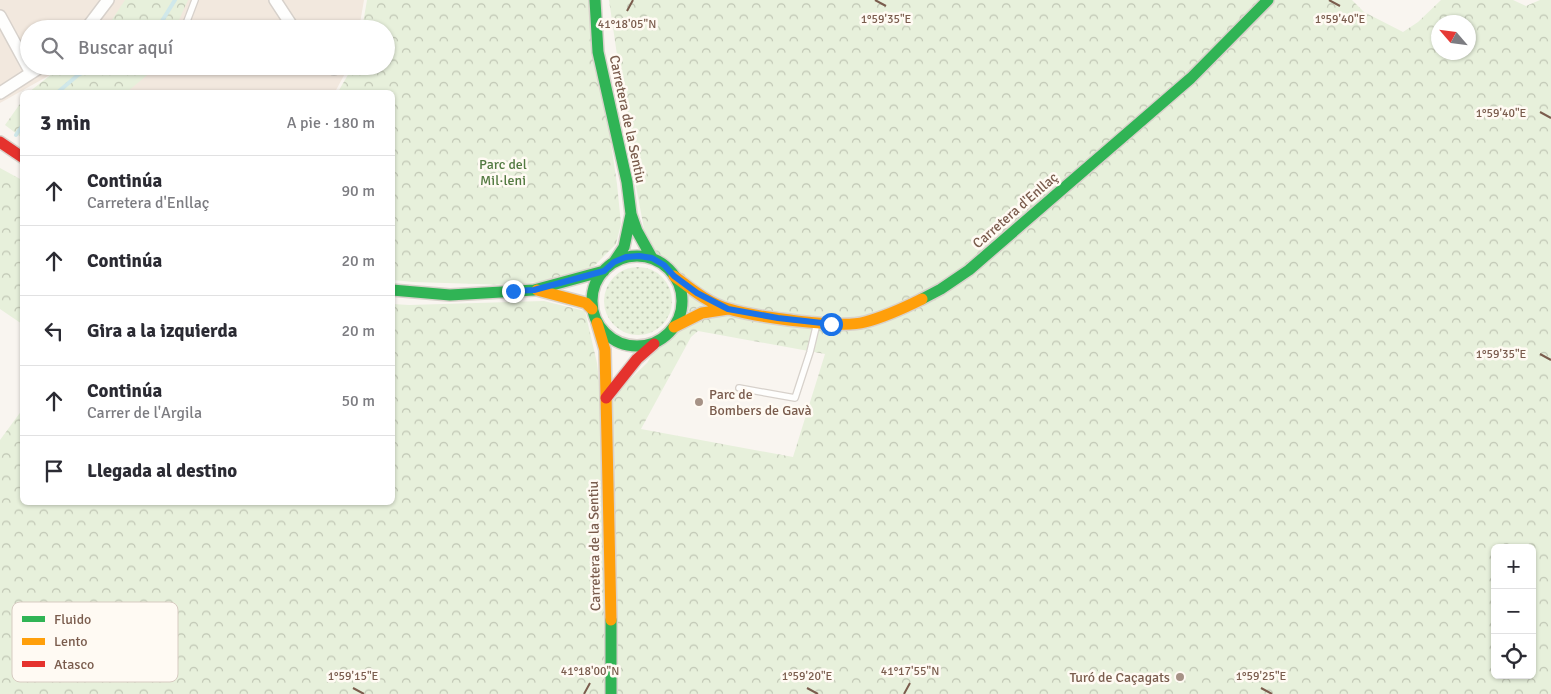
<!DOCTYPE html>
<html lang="es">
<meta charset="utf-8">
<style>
body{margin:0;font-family:Signika,sans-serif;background:#f2f2f3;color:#2b2b33}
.controls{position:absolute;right:15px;bottom:15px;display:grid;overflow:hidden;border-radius:8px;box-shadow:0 1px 4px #0004}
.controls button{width:45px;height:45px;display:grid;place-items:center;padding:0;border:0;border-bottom:1px solid #e1e1e2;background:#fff;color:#2b2b33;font:25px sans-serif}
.compass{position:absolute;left:1431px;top:15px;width:45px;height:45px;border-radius:50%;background:#fff;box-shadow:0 1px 4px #0004;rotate:298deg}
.stop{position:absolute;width:15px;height:15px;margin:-11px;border:4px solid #1a73e8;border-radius:50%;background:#fff}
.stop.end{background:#1a73e8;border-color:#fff;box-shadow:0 1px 5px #0008}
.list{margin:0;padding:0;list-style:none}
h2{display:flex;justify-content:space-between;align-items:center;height:65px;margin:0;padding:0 20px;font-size:21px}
h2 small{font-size:16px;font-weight:400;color:#7c7c81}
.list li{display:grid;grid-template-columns:32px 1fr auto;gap:15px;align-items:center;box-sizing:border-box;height:70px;padding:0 20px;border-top:1px solid #e1e1e2}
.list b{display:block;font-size:19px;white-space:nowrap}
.list p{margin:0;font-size:16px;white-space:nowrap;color:#7c7c81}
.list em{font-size:16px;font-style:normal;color:#7c7c81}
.icon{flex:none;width:28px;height:28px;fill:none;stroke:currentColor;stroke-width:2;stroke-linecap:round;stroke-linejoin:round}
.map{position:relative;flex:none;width:1551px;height:694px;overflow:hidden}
.search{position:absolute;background:#fff;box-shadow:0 1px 4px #0004;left:20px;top:20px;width:375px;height:55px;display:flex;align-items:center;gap:12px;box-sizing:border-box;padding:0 18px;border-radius:28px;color:#7c7c81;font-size:19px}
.panel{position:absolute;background:#fff;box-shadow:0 1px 4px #0004;left:20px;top:90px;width:375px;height:415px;border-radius:8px}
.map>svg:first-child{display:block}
.residential{fill:#f2e8de}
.grass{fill:url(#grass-dots)}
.forest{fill:url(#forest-crowns);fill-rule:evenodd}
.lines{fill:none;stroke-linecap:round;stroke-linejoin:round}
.stream{stroke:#d0e8ea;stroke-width:4}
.lane-casing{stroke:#d7d1cb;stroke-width:8}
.street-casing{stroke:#d7d1cb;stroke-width:14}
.fast-casing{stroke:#d9d2cb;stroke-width:14}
.slow-casing{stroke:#d9d2cb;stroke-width:14}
.jam-casing{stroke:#d9d2cb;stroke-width:14}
.lane{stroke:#fefefd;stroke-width:5.5}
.street{stroke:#fefefd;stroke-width:11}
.fast{stroke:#30b455;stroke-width:11}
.slow{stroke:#ff9f0a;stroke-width:11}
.jam{stroke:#e5322d;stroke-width:11}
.route{stroke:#1a73e8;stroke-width:6}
.ticks{fill:none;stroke:#7a5c4d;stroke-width:2}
.poi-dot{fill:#a69286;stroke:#fffaf3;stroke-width:2}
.labels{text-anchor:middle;stroke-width:5;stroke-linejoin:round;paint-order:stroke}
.street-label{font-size:14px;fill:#7a5c4d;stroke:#fffaf3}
.park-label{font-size:14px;fill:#537a41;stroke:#fffaf3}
.poi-label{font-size:14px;fill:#7a5c4d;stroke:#fffaf3;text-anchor:start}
.key{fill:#fffaf3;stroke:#d7cbc1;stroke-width:1}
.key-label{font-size:14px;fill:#7a5c4d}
.ticks-label{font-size:12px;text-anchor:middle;fill:#7a5c4d;stroke:#fffaf3;stroke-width:5;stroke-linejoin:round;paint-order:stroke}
</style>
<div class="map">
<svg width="1551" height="694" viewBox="0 0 1551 694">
<defs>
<pattern id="grass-dots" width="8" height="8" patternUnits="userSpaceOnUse" patternTransform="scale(1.25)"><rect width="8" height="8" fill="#e7f0db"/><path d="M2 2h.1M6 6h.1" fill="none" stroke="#c0c6b4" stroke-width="1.8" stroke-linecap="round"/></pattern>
<pattern id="forest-crowns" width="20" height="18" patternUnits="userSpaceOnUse" patternTransform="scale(1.25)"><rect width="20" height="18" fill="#e7f0db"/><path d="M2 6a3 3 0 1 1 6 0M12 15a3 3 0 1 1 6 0" fill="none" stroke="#c0c6b4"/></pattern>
</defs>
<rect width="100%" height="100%" fill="#f9f5f0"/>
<!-- residential -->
<path class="residential" d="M0 0H364L359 29H29V66H66L0 103Z
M94 66H349L335 92H105Z"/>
<!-- grass -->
<path class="grass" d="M604 301a34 34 0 1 1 68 0a34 34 0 1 1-68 0Z"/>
<!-- forest -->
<path class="forest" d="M125 0H188L175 29H106Z
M367 0H590L617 184 621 224 616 244 594 266 566 278 514 285 413 282 393 280 392 92H338L353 66H386V29H362Z
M609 0H1352L1364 12 1403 32 1418 22 1441 0H1513L1526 6 1540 0H1551V694H0V440L22 410V502H392L393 304 409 305 544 301 585 311 597 363 602 406 647 363 694 287 658 255 644 229 626 132 624 103ZM1438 22H1468V52H1438ZM698 331 825 354 793 457 641 429 691 337ZM1495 548H1532V675H1495Z
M62 66H158L127 92H29Z
M22 101V138L5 125Z
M0 168 22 180V324L0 309Z"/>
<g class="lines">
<!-- stream -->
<path class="stream" d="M157 29 175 0
M58 92 78 75 97 66
M16 135 22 126"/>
<!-- lane casing -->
<g class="lane-casing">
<path id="lane" d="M184 29 195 0
M739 388 795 398 810 352 817 323"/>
</g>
<!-- street casing -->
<g class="street-casing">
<path id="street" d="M275 0 294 29
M0 16 31 73
M86 29 108 0
M331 66 334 69
M0 93 42 66"/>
</g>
<!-- fast casing -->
<g class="fast-casing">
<path id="fast" d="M595 0 598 52 627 182 631 214 637 231 652 258
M592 301a45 45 0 1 1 90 0a45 45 0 1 1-90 0Z
M614 262 624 247 631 214
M392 290 450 295 534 290 604 271
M922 299 941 289 969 270 1191 78 1268 0
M611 620V694"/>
</g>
<!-- slow casing -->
<g class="slow-casing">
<path id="slow" d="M674 276C690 288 709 304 729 309 756 317 841 329 865 322 884 317 904 308 922 299
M537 290 586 303 592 309
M597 323 605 350 611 620
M674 327 702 313 728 309"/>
</g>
<!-- jam casing -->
<g class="jam-casing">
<path id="jam" d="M0 142 22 157
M606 398 637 359 654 344"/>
</g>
<!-- lane -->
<use href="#lane" class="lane"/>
<!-- street -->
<use href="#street" class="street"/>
<!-- fast -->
<use href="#fast" class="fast"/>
<!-- slow -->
<use href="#slow" class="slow"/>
<!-- jam -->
<use href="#jam" class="jam"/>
</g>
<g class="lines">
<!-- route -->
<path class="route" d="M513 291 534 290 604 271 614 262 626 257 639 256 652 258 664 265 674 276 697 293 728 309 778 318 831 324"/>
</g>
<!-- ticks -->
<path class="ticks" d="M875 0 886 6M1329 0 1340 6M627 11 633 0M1540 112 1551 118M1540 354 1551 360M353 688 364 694M807 688 818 694M1261 688 1272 694M584 694 590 683M904 694 910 683"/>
<!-- markers -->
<g class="poi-dot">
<circle cx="699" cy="402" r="5"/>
<circle cx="1180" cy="677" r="5"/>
</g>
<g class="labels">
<!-- street labels -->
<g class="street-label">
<text transform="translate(628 119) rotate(78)" y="5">Carretera de la Sentiu</text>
<text transform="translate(1015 210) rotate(-41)" y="5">Carretera d'Enllaç</text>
<text transform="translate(594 546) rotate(-91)" y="5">Carretera de la Sentiu</text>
</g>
<!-- park labels -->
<g class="park-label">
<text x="503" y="169">Parc del<tspan x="503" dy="16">Mil·leni</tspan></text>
</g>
<!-- poi labels -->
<g class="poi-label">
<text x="709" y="399">Parc de<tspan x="709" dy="16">Bombers de Gavà</tspan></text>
<text x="1170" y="682" text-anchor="end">Turó de Caçagats</text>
</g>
</g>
<!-- legend -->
<rect x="12" y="602" width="166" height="80" rx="8" class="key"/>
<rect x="22" y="616" width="23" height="6" fill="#30b455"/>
<rect x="22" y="638" width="23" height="7" fill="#ff9f0a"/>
<rect x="22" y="661" width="23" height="6" fill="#e5322d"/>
<g class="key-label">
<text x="54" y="624">Fluido</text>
<text x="54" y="646">Lento</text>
<text x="54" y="669">Atasco</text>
</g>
<g class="ticks-label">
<text x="886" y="23">1°59'35"E</text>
<text x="1340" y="23">1°59'40"E</text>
<text x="627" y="28">41°18'05"N</text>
<text x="1501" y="117">1°59'40"E</text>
<text x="1501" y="358">1°59'35"E</text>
<text x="590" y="675">41°18'00"N</text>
<text x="910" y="675">41°17'55"N</text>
<text x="353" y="680">1°59'15"E</text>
<text x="807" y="680">1°59'20"E</text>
<text x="1261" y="680">1°59'25"E</text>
</g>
</svg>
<div class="controls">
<button>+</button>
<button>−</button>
<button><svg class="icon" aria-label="locate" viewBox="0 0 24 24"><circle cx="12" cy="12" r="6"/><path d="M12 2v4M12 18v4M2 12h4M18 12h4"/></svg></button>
</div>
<svg class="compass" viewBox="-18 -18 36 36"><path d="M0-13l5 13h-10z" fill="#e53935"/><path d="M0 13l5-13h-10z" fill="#7c7c81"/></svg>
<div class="stop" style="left:831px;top:324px"></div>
<div class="stop end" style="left:513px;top:291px"></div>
<div class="search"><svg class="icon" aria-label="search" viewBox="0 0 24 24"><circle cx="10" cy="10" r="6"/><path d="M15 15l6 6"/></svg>Buscar aquí</div>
<section class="panel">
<h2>3 min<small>A pie · 180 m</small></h2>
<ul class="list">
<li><svg class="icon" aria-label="ahead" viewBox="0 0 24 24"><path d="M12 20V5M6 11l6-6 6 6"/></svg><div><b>Continúa</b><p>Carretera d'Enllaç</p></div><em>90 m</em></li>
<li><svg class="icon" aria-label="ahead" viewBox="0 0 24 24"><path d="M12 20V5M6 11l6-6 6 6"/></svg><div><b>Continúa</b></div><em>20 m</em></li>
<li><svg class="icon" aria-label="left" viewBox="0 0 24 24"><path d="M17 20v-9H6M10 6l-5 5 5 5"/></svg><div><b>Gira a la izquierda</b></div><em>20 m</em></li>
<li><svg class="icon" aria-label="ahead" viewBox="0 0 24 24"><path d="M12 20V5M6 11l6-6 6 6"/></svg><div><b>Continúa</b><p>Carrer de l'Argila</p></div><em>50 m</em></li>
<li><svg class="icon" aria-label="arrive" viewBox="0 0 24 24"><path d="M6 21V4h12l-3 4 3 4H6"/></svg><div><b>Llegada al destino</b></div></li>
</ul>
</section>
</div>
